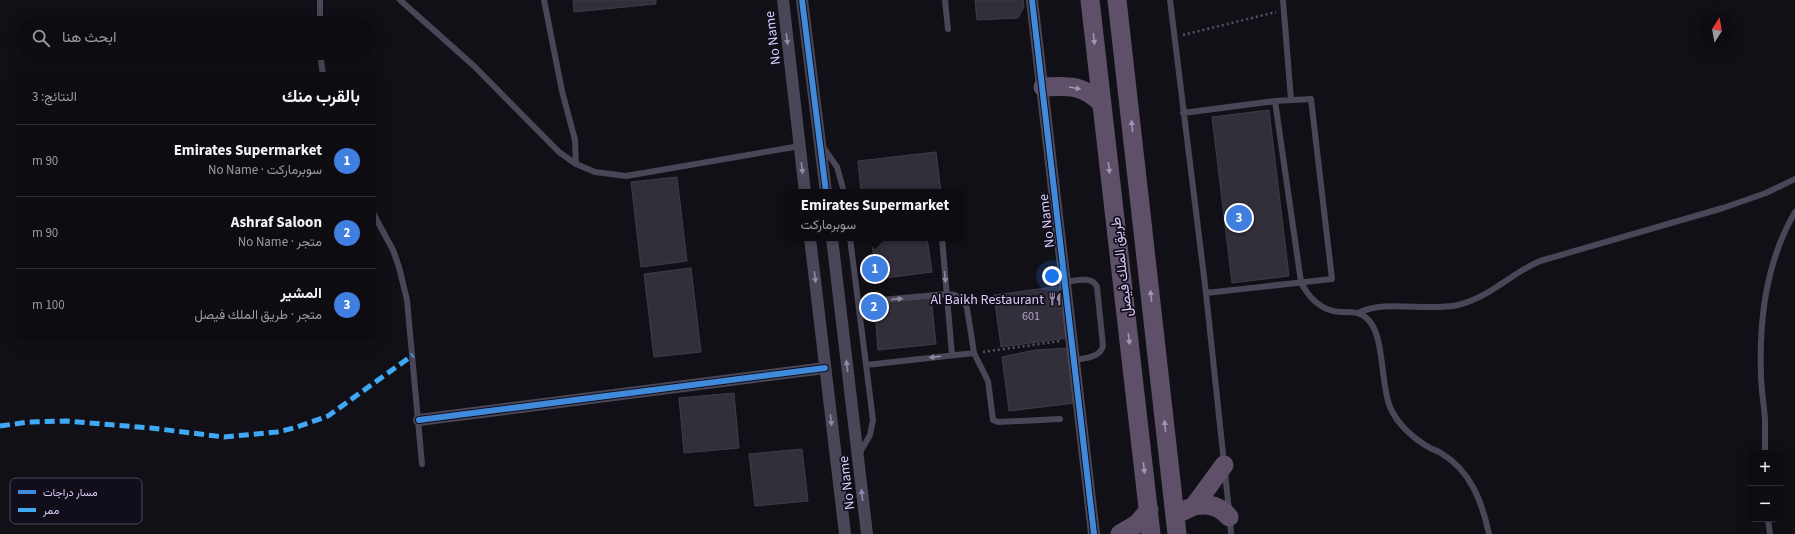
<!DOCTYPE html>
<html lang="ar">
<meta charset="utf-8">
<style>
body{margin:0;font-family:"Source Sans 3",Vazirmatn,sans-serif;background:#17151a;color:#f1f3f6;direction:rtl}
.controls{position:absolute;right:12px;bottom:12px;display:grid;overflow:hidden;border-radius:8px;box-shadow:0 4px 16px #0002}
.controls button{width:36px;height:36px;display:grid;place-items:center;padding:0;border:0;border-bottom:1px solid #2e2c31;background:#0e0c11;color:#f1f3f6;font:20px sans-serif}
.compass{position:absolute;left:1699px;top:12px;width:36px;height:36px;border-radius:50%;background:#0e0c11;box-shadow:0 4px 16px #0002;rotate:11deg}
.you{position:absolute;left:1052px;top:276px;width:14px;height:14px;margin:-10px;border:3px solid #fff;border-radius:50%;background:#1a73e8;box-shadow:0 0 0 6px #1a73e833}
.badge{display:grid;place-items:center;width:26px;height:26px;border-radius:50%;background:#938ba9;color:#fff;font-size:13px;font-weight:700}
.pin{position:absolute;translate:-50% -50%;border:2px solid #fff;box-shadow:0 1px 4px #0006}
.popup{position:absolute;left:786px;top:189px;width:178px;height:52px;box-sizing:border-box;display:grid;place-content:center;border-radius:8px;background:#0e0c11;filter:drop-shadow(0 1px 3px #0005);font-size:13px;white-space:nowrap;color:#9b9b9f}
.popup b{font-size:15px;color:#f1f3f6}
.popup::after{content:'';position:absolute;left:50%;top:100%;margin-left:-8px;border:8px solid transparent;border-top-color:#0e0c11}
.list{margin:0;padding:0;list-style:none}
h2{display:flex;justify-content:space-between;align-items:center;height:52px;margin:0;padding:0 16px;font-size:17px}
h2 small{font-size:13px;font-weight:400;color:#9b9b9f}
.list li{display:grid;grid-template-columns:26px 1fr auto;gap:12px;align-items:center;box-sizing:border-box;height:72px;padding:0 16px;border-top:1px solid #2e2c31}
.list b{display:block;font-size:15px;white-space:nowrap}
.list p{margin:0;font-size:13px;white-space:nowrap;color:#9b9b9f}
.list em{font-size:13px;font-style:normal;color:#9b9b9f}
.icon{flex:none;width:22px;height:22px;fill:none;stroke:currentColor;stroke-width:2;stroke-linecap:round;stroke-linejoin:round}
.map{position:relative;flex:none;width:1795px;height:534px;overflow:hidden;direction:ltr}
.search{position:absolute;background:#0e0c11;box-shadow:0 4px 16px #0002;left:16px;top:16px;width:360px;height:44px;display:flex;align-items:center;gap:10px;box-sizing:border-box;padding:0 14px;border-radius:22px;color:#9b9b9f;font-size:15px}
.panel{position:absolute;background:#0e0c11;box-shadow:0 4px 16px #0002;left:16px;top:72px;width:360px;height:268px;border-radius:8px;direction:rtl}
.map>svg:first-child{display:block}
.building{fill:#322e3a;stroke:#403b4a}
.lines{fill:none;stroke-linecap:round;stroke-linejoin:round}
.path{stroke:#4e5763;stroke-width:2.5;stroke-dasharray:2 3;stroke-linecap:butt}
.lane{stroke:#494657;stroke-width:6}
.street{stroke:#494657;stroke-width:12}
.primary{stroke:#5d5068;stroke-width:19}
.quiet{stroke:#3fa9f5;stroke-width:5;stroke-dasharray:10 5;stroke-linecap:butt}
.cycleway-casing{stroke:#110d1a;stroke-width:8}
.cycleway{stroke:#408adc;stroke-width:6}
.oneway{fill:#908aa8}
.oneway2{fill:#a195b7}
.labels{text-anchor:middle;stroke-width:3.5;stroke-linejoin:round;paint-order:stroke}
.number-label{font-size:12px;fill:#aea5c8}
.street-label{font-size:14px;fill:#d8cdf8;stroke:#110d1a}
.poi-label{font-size:14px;fill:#d8cdf8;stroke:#110d1a;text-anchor:end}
.key{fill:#110d1a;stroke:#4d475d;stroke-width:1}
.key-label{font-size:11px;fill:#d8cdf8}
</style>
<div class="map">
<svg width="1795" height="534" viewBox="0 0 1795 534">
<rect width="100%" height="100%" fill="#121017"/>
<!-- building -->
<path class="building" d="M573 0H656V4L574 12Z
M975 0H1023L1024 7 1018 18 977 20Z
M1269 110 1289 276 1232 283 1212 117Z
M936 152 941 192H861L858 161Z
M677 177 687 261 641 267 631 182Z
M871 238H927L932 272 877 279Z
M691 268 701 352 654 357 644 274Z
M1061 286 1068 338 1001 347 994 295Z
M931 296 936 344 878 350 874 301Z
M1068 348 1075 403 1009 411 1002 357 1035 350Z
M734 393 739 448 684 453 679 398Z
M802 449 808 501 755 506 749 454Z"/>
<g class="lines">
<!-- path -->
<path class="path" d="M1183 35 1276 12
M983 352 1061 341"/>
<!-- lane -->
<path class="lane" d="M400 0 474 66 559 152 576 164 595 172 626 176 800 146
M544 0 562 91 575 140 576 164
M945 0 948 29
M1170 0 1206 293 1224 463
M1283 0 1291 100
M320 23V0
M320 53 323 75
M1275 101 1301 282C1308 297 1321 311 1340 312 1351 312 1362 311 1370 322 1384 338 1381 386 1390 407 1397 424 1414 439 1430 448 1434 450 1438 451 1441 453 1471 471 1482 502 1489 534
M1183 113 1275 101 1311 99 1332 279 1206 293
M823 147 837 167 844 192
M373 213 393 250 399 267 407 300 422 464
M850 238 873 420 870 435 859 454
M942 238 952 355
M1065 282C1075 281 1092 275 1097 287L1103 346C1100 358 1084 358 1074 360
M859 302 947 294 955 295 963 300 967 308 974 353 988 381 993 420 998 422 1060 419
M1358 313C1386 299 1426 312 1458 305 1489 298 1511 273 1540 261L1723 208 1766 193 1795 179
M866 365 974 353
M1765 453C1765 442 1765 431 1765 419 1764 404 1761 389 1761 374 1759 319 1767 260 1795 212
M1225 472 1229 511
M1768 519 1770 534
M1230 520 1231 534"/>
<!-- street -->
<path class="street" d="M783 0 805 192
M802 0 826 192
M1032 0 1094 534
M810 238 845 534
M832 238 867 534
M419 420 825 368"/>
<!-- primary -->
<path class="primary" d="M1090 0 1151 534
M1117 0 1177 534
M1043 87C1068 86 1083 84 1102 104
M1194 506C1208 503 1220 506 1229 517
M1175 515 1194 506 1224 465
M1120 534 1137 524 1149 510"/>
<!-- quiet -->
<path class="quiet" d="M0 426 29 422 66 421 151 428 224 437 277 432 294 428 328 416 413 355"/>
<!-- cycleway casing -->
<g class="cycleway-casing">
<path id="cycleway" d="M802 0 826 192
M1032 0 1094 534
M419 420 825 368"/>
</g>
<!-- cycleway -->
<use href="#cycleway" class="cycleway"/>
</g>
<!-- one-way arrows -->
<defs><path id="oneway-solid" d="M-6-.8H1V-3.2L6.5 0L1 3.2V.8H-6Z"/></defs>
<g class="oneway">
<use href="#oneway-solid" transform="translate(787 39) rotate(83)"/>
<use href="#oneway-solid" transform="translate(802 168) rotate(83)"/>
<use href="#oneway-solid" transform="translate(815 277) rotate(83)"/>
<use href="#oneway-solid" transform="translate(945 277) rotate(85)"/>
<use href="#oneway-solid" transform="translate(897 299) rotate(-5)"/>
<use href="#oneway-solid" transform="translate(935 357) rotate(173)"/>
<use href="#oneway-solid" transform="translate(847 366) rotate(-97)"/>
<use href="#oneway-solid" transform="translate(831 420) rotate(83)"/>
<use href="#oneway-solid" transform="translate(862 495) rotate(-97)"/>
</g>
<g class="oneway2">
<use href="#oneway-solid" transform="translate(1094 39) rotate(83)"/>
<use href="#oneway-solid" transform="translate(1075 88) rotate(10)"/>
<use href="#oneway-solid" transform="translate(1132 126) rotate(-96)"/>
<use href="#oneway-solid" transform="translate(1109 168) rotate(83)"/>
<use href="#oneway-solid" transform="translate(1151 296) rotate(-96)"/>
<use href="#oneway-solid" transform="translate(1129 339) rotate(83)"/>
<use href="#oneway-solid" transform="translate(1165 426) rotate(-96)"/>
<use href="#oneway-solid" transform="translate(1144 468) rotate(83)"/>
</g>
<!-- icons -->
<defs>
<g id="restaurant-bare" transform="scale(1.08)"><path d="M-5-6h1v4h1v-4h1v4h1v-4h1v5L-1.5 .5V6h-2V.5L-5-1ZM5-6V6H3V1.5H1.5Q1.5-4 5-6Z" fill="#938ba9" stroke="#110d1a" stroke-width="2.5" paint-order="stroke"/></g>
</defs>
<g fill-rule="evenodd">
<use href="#restaurant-bare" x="1055" y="299"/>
</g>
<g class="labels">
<!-- number labels -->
<g class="number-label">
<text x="1031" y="320">601</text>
</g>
<!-- street labels -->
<g class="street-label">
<text transform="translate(772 38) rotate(-97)" y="5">No Name</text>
<text transform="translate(1046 221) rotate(-97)" y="5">No Name</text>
<text transform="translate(1121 267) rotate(-97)" y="5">طريق الملك فيصل</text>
<text transform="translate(846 483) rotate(-97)" y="5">No Name</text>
</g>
<!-- poi labels -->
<g class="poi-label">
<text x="1044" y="304">Al Baikh Restaurant</text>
</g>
</g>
<!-- legend -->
<rect x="10" y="478" width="132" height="46" rx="6" class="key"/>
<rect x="18" y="490" width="18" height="4" fill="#408adc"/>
<rect x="18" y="508" width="18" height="4" fill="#3fa9f5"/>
<g class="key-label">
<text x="43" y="496">مسار دراجات</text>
<text x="43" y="514">ممر</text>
</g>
</svg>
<div class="controls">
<button>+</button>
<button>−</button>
</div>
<svg class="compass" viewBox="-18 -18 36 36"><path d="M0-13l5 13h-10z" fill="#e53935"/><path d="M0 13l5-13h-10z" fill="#9b9b9f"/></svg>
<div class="you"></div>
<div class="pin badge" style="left:875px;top:269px;background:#3f7fe0">1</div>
<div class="popup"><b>Emirates Supermarket</b>سوبرماركت</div>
<div class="pin badge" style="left:874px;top:307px;background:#3f7fe0">2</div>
<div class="pin badge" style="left:1239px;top:218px;background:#3f7fe0">3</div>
<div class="search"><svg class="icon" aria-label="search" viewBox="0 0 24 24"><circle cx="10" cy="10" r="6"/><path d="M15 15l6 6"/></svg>ابحث هنا</div>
<section class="panel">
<h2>بالقرب منك<small>النتائج: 3</small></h2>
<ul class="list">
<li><span class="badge" style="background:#3f7fe0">1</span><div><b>Emirates Supermarket</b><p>سوبرماركت · No Name</p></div><em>90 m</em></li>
<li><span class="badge" style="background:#3f7fe0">2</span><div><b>Ashraf Saloon</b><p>متجر · No Name</p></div><em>90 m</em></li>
<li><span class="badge" style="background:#3f7fe0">3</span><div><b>المشير</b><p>متجر · طريق الملك فيصل</p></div><em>100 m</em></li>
</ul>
</section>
</div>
